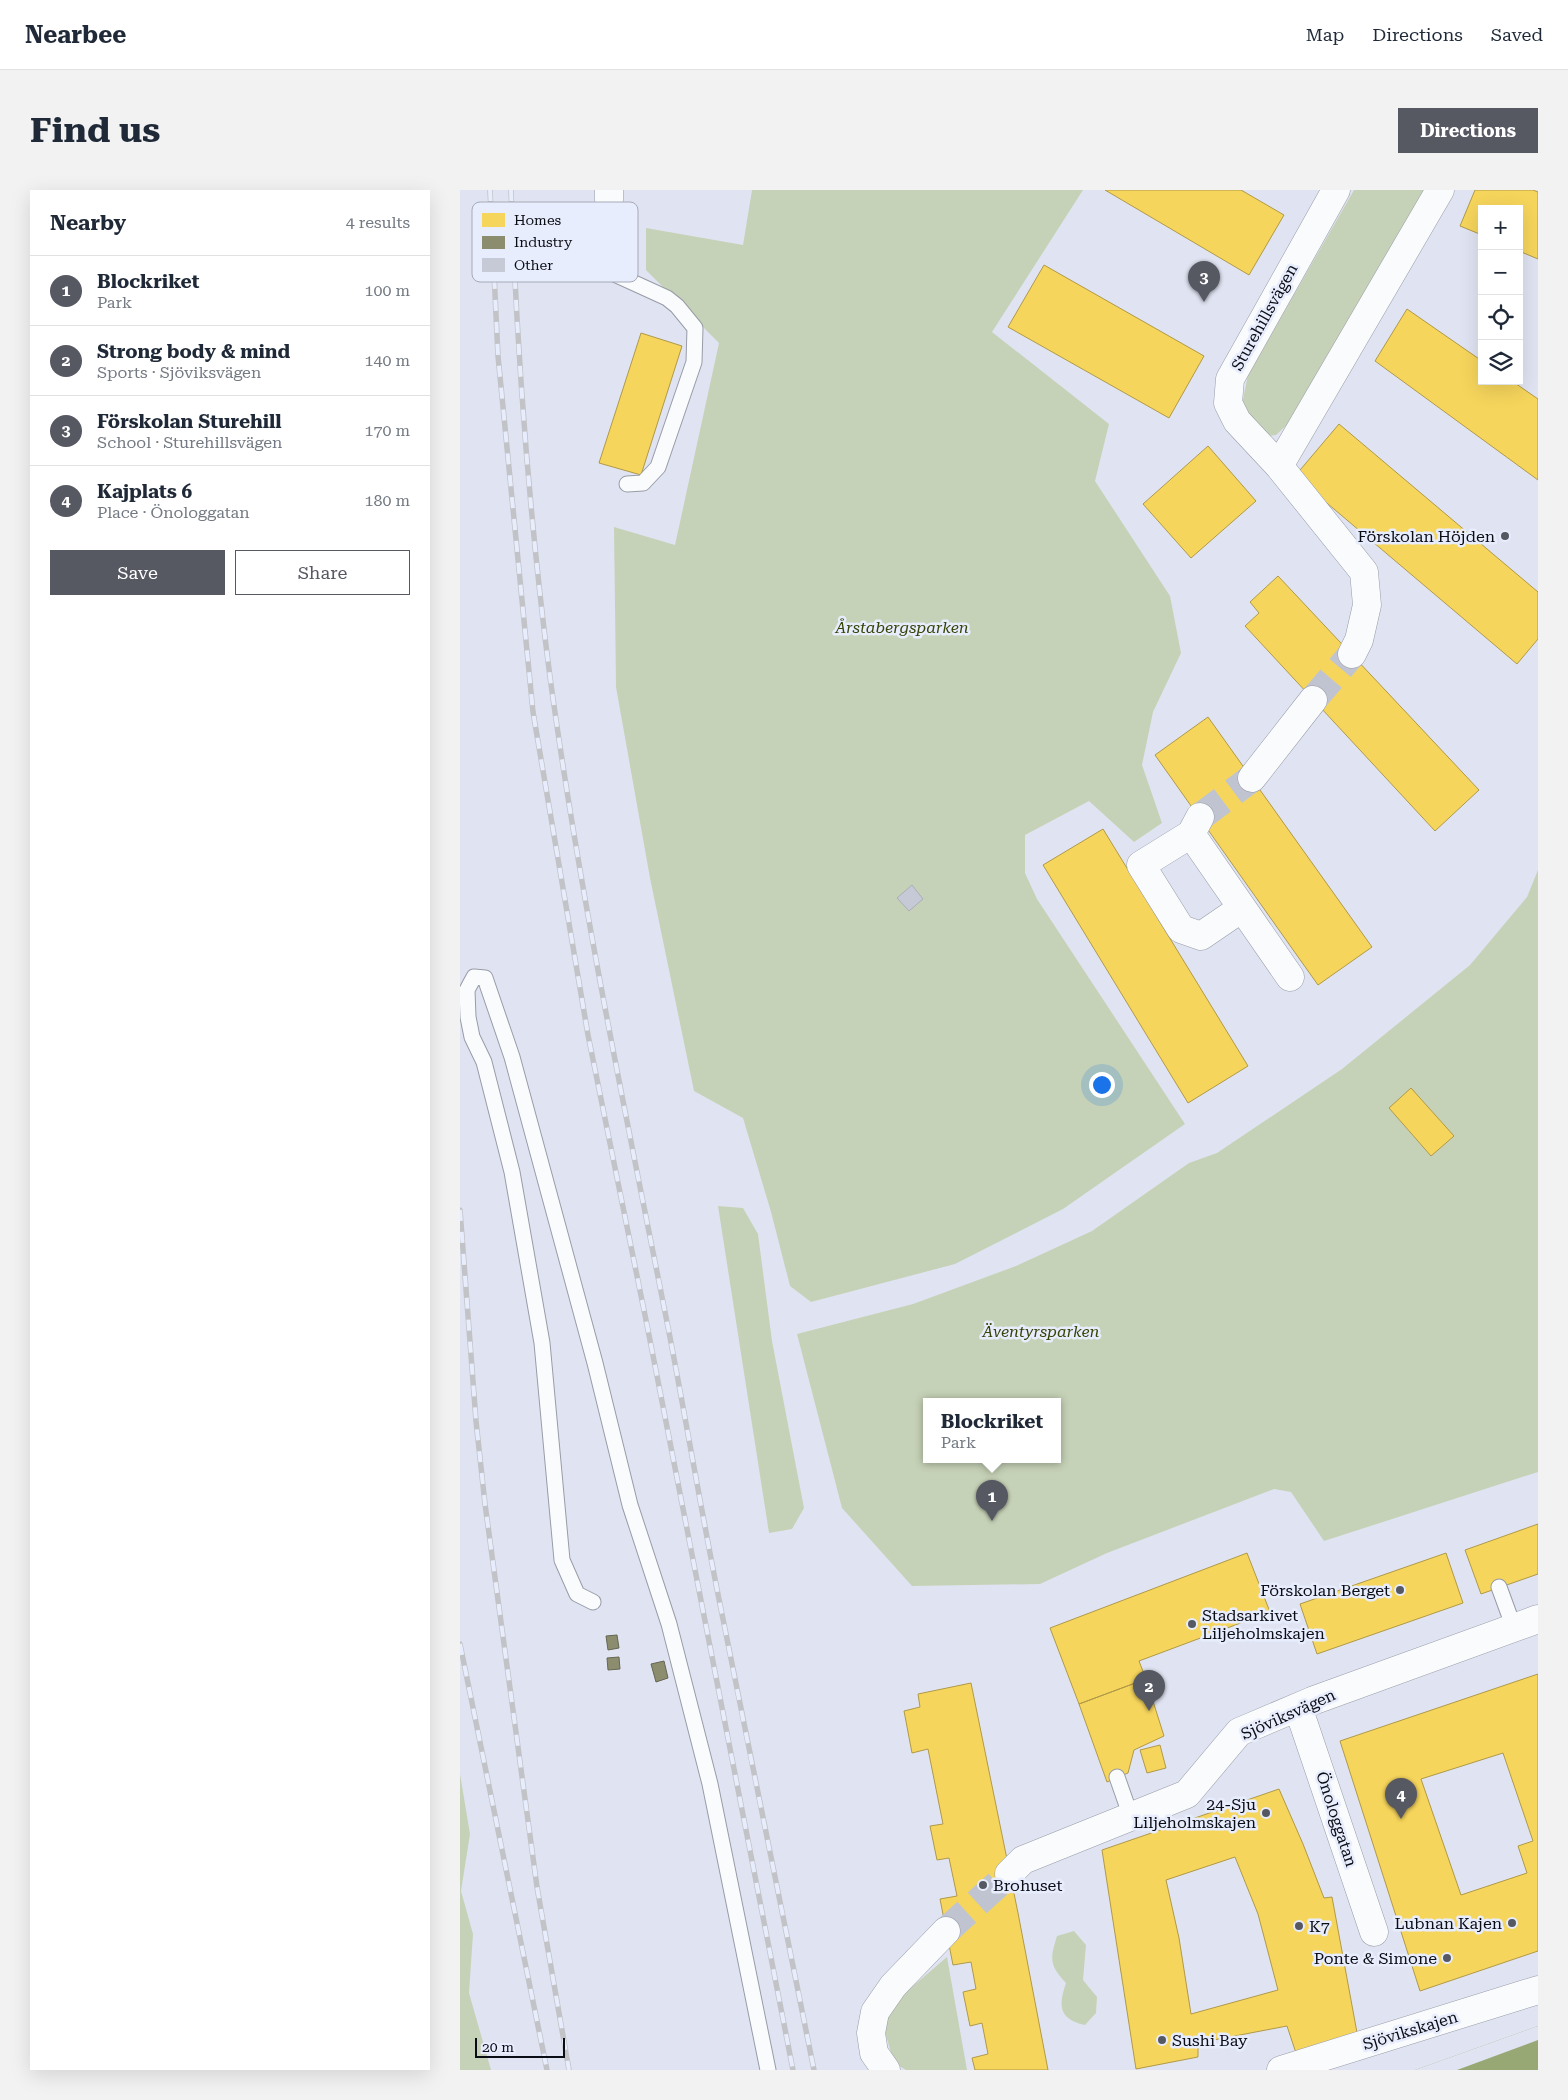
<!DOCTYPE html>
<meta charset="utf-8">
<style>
body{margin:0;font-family:"Roboto Serif",serif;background:#f2f2f3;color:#1f2937}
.controls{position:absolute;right:15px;top:15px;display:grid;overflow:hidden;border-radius:0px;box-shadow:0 5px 20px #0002}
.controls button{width:45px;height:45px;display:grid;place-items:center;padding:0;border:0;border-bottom:1px solid #e0e1e3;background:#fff;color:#1f2937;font:25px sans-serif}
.scale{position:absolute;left:15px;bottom:12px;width:90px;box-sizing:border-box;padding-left:5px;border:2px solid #0b0d15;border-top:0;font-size:14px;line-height:18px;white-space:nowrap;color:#0b0d15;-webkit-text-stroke:4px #e8edfd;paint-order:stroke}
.you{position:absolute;left:641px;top:894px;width:18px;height:18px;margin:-12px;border:4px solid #fff;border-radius:50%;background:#1a73e8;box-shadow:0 0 0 8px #1a73e833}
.badge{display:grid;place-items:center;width:32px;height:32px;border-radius:50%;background:#565862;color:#fff;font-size:16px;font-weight:700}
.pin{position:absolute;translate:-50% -41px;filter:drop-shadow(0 1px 2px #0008)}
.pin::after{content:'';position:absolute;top:26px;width:18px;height:15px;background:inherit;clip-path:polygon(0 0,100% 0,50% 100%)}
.popup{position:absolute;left:463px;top:1208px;width:138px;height:65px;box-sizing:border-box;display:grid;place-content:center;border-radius:0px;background:#fff;filter:drop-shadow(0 1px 4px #0005);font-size:16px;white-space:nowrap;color:#747a83}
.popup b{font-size:19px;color:#1f2937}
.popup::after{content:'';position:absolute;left:50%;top:100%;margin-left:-10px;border:10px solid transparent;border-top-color:#fff}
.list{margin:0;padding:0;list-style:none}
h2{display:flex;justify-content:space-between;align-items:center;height:65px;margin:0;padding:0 20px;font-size:21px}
h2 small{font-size:16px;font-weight:400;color:#747a83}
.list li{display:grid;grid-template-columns:32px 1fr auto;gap:15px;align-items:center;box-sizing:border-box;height:70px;padding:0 20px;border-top:1px solid #e0e1e3}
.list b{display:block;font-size:19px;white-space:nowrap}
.list p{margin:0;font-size:16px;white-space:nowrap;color:#747a83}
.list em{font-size:16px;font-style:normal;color:#747a83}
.actions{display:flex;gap:10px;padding:15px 20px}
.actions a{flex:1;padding:11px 0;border:1px solid #565862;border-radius:0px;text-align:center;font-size:18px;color:#565862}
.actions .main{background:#565862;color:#fff}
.icon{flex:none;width:28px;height:28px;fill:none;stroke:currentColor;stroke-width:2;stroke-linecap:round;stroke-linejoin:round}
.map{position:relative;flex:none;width:1078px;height:1880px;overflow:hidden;border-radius:0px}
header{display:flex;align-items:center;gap:30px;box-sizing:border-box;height:70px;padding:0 25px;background:#fff;border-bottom:1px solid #e0e1e3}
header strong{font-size:24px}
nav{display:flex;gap:28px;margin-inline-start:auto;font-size:18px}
.intro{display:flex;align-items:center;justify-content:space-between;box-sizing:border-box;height:120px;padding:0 30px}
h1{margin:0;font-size:35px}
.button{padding:12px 22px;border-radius:0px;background:#565862;color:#fff;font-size:18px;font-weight:700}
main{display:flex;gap:30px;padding:0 30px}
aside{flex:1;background:#fff;border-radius:0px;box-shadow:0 5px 20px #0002}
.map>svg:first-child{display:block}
.green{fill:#c6d2b7;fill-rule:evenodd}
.water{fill:#98a875}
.pier{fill:#e0e4f2}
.homes{fill:#f6d55c;stroke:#b09947;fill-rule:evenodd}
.industry{fill:#8c8c6e;stroke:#656653}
.building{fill:#c6cad7;stroke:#abaeb8}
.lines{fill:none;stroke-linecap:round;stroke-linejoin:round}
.street-tunnel{stroke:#c0c4d1;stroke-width:28;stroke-dasharray:28 14;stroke-linecap:butt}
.lane-casing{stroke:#989ca7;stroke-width:17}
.street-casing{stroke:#989ca7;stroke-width:29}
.lane{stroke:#fafbfd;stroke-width:15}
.street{stroke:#fafbfd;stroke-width:28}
.rail-casing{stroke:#c2c3c7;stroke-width:5.5}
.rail{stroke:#e8edfd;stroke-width:4;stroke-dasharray:11;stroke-linecap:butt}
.poi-dot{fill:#565862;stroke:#e8edfd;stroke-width:2}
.labels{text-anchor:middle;stroke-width:5;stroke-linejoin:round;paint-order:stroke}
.street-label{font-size:16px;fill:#0b0d15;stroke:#e8edfd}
.poi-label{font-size:16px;fill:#0b0d15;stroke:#e8edfd;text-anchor:end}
.park-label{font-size:16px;font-style:italic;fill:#364407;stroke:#e8edfd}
.key{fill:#e8edfd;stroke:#a6aab7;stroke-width:1}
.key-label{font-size:14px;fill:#0b0d15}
</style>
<header>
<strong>Nearbee</strong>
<nav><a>Map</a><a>Directions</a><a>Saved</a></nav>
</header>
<div class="intro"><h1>Find us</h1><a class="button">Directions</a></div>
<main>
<aside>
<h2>Nearby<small>4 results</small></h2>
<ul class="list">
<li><span class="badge">1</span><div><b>Blockriket</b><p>Park</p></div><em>100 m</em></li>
<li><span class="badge">2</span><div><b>Strong body &amp; mind</b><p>Sports · Sjöviksvägen</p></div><em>140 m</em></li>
<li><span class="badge">3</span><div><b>Förskolan Sturehill</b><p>School · Sturehillsvägen</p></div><em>170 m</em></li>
<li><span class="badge">4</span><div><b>Kajplats 6</b><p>Place · Önologgatan</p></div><em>180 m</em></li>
</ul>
<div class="actions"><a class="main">Save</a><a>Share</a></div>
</aside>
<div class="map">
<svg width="1078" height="1880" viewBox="0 0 1078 1880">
<rect width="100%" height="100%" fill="#e0e4f2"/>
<!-- green -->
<path class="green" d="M292 0H623L532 142 649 234 635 291 710 406 721 463 693 522 682 575 702 633 674 652 629 611 565 645V683L577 709 725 934 603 1019 495 1074 351 1112 330 1096 311 1022 283 928 234 901 190 688 156 497 154 337 215 355 259 153 186 80V38L283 55Z
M894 0H969L844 219 816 245 807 246 791 231 782 214 788 185Z
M1078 680V1282L864 1351 831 1302 814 1299 647 1363 580 1394 452 1396 382 1318 337 1144 453 1114 556 1076 632 1041 729 973 757 963 882 879 1010 775 1067 707ZM467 1212H597V1270H467Z
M258 1016 283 1018 298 1044 312 1151 344 1318 332 1339 309 1343Z
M0 1584 10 1644 1 1701 13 1744 9 1803 31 1880H0Z
M614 1741 626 1755 623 1790 637 1807 636 1823 625 1835C599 1829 598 1816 606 1793 589 1775 590 1769 597 1746Z
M487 1767 507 1880H446L434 1873 423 1835 439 1808Z"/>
<!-- water -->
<path class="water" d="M1078 1836V1880H955Z"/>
<!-- pier -->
<path class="pier" d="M1078 1836V1850L997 1880H955Z"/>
<!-- homes -->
<path class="homes" d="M645 0H781L824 25 789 85Z
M1015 0H1073L1078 2V69L1059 61V19H1022V45L1000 36Z
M584 75 744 166 709 228 548 137Z
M947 119 1022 171V191H1052L1078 209V290L915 171Z
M181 143 222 156 181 285 139 273Z
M879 234 1078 402V449L1057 474 835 286Z
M748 256 796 311 731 368 683 314Z
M818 386 1019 600 975 641 785 436 799 423 790 412Z
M748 527 912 757 858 795 695 565Z
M643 639 788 876 728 913 583 675Z
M951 898 994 946 971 966 929 918Z
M1078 1334V1384L1021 1404 1005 1360Z
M787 1363 810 1422 679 1471 686 1489 619 1514 590 1438Z
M986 1363 1003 1413 857 1464 840 1414Z
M1078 1484V1761L960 1801 880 1551ZM1043 1563 1073 1651 1058 1656 1067 1683 1001 1705 961 1589Z
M686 1489 704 1546 674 1560 668 1583 647 1592 619 1514Z
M511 1493 558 1723 588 1880H515L512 1868 528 1864 522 1833 510 1836 503 1802 516 1799 511 1772 493 1775 480 1709 497 1706 489 1668 477 1670 470 1636 483 1634 468 1559 452 1563 444 1521 460 1517 458 1504Z
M700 1555 706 1578 687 1583 680 1560Z
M819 1599 843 1654 864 1708 872 1707 898 1848 836 1863 827 1836 738 1853V1867L676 1879 642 1660ZM775 1667 798 1724 818 1800 731 1824 719 1748 706 1690Z"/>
<!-- industry -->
<path class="industry" d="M157 1445 159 1458 148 1460 146 1446Z
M159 1467 160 1479 148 1480 147 1468Z
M204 1471 208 1488 196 1492 191 1474Z"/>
<!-- building -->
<path class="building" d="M452 695 463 709 449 721 437 708Z"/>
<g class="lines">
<!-- street-tunnel -->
<path class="street-tunnel" d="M853 510 892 464
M740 627 792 588
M486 1741 549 1684"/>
<!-- lane casing -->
<g class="lane-casing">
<path id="lane" d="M149 10 150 82 207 108 217 116 235 138 234 172 198 277 183 293 167 294
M1039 1397 1054 1438
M133 1412 117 1404 102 1370 82 1153 52 982 24 872 12 847 8 827 7 800 14 787 25 788 52 867 135 1173 170 1315 209 1434 250 1594 308 1880
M657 1587 671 1627"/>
</g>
<!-- street casing -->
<g class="street-casing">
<path id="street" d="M876 0 770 189 768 213 777 231 819 276 904 382 907 415 899 450 892 464
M149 10V0
M819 276 980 0
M792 588 853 510
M740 627 731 644 681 675 721 739 741 746 782 718
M731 644 830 787
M838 1517 914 1742
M549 1684 563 1670 727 1604 779 1542 852 1511 1078 1429
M426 1880 414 1863 411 1843 415 1822 433 1796 486 1741
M821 1880 1078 1800"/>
</g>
<!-- lane -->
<use href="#lane" class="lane"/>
<!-- street -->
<use href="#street" class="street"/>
<!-- rail casing -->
<g class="rail-casing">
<path id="rail" d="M30 0 38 166 73 522 128 845 188 1140 333 1880
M51 0C57 163 69 326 90 487 120 706 165 921 208 1137 227 1235 243 1332 263 1429 293 1580 324 1730 354 1880
M0 1020 16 1231 25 1314 77 1697 109 1880
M0 1454 87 1880"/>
</g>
<!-- rail -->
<use href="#rail" class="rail"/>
</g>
<!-- markers -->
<g class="poi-dot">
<circle cx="1045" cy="346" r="5"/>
<circle cx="940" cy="1400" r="5"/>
<circle cx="732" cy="1434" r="5"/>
<circle cx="806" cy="1623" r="5"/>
<circle cx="523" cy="1695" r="5"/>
<circle cx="1052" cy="1733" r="5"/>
<circle cx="839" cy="1736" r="5"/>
<circle cx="987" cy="1768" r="5"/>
<circle cx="702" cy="1850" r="5"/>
</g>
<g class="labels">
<!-- street labels -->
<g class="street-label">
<text transform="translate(804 127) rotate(-61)" y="6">Sturehillsvägen</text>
<text transform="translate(828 1524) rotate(-24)" y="6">Sjöviksvägen</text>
<text transform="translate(877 1629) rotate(72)" y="6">Önologgatan</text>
<text transform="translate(950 1840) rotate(-17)" y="6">Sjövikskajen</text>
</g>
<!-- poi labels -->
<g class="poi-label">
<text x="1035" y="352">Förskolan Höjden</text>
<text x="930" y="1406">Förskolan Berget</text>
<text x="742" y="1431" text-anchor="start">Stadsarkivet<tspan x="742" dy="18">Liljeholmskajen</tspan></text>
<text x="796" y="1620">24-Sju<tspan x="796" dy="18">Liljeholmskajen</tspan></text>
<text x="533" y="1701" text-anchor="start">Brohuset</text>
<text x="1042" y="1739">Lubnan Kajen</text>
<text x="849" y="1742" text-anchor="start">K7</text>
<text x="977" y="1774">Ponte &amp; Simone</text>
<text x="712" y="1856" text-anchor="start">Sushi Bay</text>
</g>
<!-- park labels -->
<g class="park-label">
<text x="442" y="443">Årstabergsparken</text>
<text x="581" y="1147">Äventyrsparken</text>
</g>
</g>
<!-- legend -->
<rect x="12" y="12" width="166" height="80" rx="8" class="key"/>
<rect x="22" y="23" width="23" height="14" fill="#f6d55c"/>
<rect x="22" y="46" width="23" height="13" fill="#8c8c6e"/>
<rect x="22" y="68" width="23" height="14" fill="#c6cad7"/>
<g class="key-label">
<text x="54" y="35">Homes</text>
<text x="54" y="57">Industry</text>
<text x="54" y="80">Other</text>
</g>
</svg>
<div class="controls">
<button>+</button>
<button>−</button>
<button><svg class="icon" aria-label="locate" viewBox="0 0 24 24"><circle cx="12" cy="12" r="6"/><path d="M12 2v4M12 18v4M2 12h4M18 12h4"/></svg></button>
<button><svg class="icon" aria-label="layers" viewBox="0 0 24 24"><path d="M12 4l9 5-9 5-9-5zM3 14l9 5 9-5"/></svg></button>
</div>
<div class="scale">20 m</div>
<div class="you"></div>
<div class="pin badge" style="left:532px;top:1331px">1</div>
<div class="popup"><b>Blockriket</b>Park</div>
<div class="pin badge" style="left:689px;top:1521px">2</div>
<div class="pin badge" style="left:744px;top:112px">3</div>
<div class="pin badge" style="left:941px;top:1629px">4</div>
</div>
</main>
